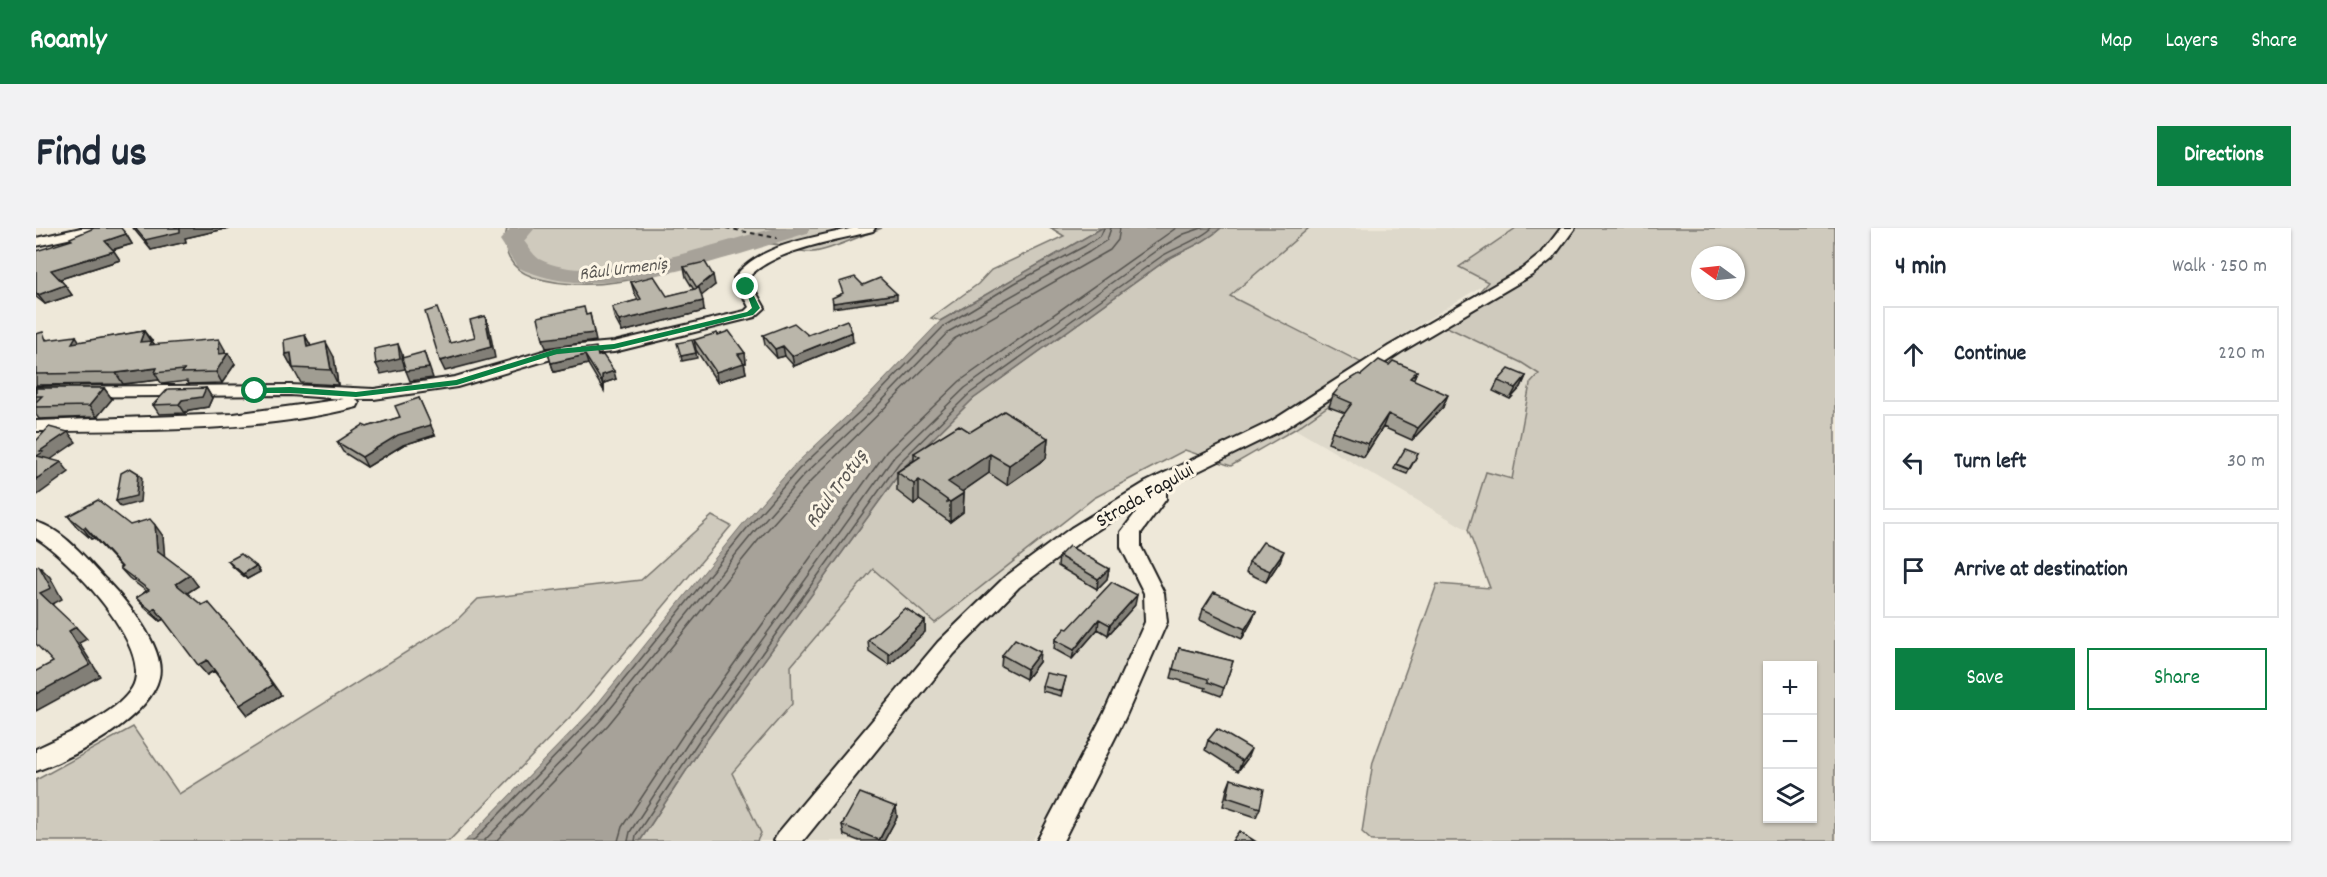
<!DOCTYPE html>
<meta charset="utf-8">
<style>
body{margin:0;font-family:Dekko,sans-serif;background:#f2f2f3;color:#1f2937}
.controls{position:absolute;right:18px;bottom:18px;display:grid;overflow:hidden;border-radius:0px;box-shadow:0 2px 4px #0004}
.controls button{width:54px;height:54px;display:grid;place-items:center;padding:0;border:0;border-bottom:2px solid #e0e1e3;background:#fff;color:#1f2937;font:30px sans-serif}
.compass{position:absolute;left:1655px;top:18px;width:54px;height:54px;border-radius:50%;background:#fff;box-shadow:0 2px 4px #0004;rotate:285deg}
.stop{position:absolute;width:18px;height:18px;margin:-14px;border:4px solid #0b8043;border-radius:50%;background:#fff}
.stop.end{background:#0b8043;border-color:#fff;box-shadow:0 2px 6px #0008}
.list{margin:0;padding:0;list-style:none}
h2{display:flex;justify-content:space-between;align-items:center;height:78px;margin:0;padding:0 24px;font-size:26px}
h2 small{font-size:20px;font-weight:400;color:#747a83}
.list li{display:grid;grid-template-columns:39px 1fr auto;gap:18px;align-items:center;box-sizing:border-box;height:96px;margin:0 12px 12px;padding:0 12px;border:2px solid #e0e1e3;border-radius:0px}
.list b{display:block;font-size:22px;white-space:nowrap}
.list em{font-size:20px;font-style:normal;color:#747a83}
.actions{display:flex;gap:12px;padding:18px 24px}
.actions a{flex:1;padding:14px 0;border:2px solid #0b8043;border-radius:0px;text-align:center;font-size:21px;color:#0b8043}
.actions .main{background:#0b8043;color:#fff}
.icon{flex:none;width:33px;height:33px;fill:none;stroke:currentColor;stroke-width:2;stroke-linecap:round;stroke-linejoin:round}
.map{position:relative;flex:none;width:1799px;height:613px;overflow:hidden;border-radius:0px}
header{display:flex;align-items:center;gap:36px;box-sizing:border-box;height:84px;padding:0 30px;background:#0b8043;color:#fff}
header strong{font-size:28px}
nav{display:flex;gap:33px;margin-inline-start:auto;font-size:21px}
.intro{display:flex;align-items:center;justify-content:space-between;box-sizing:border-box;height:144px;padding:0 36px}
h1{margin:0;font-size:42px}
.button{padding:15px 27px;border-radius:0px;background:#0b8043;color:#fff;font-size:21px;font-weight:700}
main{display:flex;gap:36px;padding:0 36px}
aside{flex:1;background:#fff;border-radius:0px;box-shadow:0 2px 4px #0004}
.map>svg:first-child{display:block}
.built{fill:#ded9cb}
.green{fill:#cfcabd;stroke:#76736c;stroke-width:1.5;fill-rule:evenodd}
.water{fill:#a7a299;stroke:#6f6c67;stroke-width:1.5}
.pier{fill:#eee8d9}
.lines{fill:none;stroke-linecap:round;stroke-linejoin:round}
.shore{stroke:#54524e;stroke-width:1.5}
.river{fill:#a7a299;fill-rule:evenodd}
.minor-casing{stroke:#1c1c1c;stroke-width:4}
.path{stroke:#1c1c1c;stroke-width:2;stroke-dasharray:4.5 4;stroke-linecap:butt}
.minor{fill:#fcf5e5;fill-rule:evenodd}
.wall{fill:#a09d92;stroke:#1c1c1c;stroke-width:1.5}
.shaded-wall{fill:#827f77;stroke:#1c1c1c;stroke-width:1.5}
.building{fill:#bab6aa;stroke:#1c1c1c;stroke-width:1.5}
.route{fill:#0b8043}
.labels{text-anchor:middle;stroke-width:6;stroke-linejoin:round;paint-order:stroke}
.far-water-label{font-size:18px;font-style:italic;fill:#5b5854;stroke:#fcf5e5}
.street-label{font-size:20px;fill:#1c1c1c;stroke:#fcf5e5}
.water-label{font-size:21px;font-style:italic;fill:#5b5854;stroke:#fcf5e5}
</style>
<header>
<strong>Roamly</strong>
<nav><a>Map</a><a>Layers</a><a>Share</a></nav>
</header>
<div class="intro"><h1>Find us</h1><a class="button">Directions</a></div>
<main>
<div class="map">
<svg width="1799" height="613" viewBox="0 0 1799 613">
<rect width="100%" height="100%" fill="#eee8d9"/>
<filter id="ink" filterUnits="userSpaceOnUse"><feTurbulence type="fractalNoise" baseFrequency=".0167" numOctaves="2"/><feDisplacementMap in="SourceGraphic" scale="12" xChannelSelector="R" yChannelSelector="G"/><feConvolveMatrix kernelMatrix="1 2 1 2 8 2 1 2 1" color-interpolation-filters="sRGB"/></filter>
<g filter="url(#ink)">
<!-- built -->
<path class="built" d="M1273 0H1480L1423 39 1452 54 1325 133 1194 68Z
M1411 99 1486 135 1504 146 1494 156 1475 251 1450 245 1432 302 1259 201 1366 126Z
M1002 314 1114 388 1012 588 996 613H721L725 605 696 546 756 476 755 438 837 341 899 395Z"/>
<!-- green -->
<path class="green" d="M471 0H846C828 6 794 23 777 24 761 26 744 13 728 16 653 32 575 73 497 49 474 41 465 23 471 0Z
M1015 0H1066L904 93 895 90 942 56 955 42 1028 8Z
M1185 0H1273L1194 68 1342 143 1259 201 1195 238 1149 222 1058 270 899 395 837 341 755 438 756 476 696 545 725 605 721 613H604L667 517 868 239 937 171 1129 33C1148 22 1169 15 1185 0Z
M1480 0H1799V613H1336L1326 604 1337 534 1401 356 1454 360 1432 302 1450 244 1476 251 1494 156 1503 146 1486 135 1411 99 1452 54 1423 39ZM1664 27H1700V63H1664ZM1732 437H1776V590H1732Z
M676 288 695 298 539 484 413 613H0V552L97 499 143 566 420 393 442 371 605 352Z"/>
<!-- water -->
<path class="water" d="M1066 0H1185C1169 15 1148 22 1129 33L937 171 868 239 667 517 604 613H429L556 482 707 295 758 237 832 168 904 93Z"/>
<!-- pier -->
<path class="pier" d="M901 92 904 93 832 168 758 237 707 295 556 482 429 613H426L553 480 705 293 756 235 830 166Z"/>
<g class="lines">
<!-- shore -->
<path class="shore" d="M437 613 560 486 712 299 763 241 836 172 908 98 979 55 1049 18 1065 7 1068 0
M448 613 566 491 718 304 768 247 841 178 912 104 1053 24 1071 12 1075 0
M460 613 572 497 725 309 775 253 918 111 1074 22 1082 12 1084 0
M582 613 586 599 649 504 851 223 924 153 1140 0
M592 613 594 604 656 509 858 229 929 160 1121 22 1148 6 1166 0
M599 613 600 607 662 514 863 235 933 166 1126 28C1141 19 1165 11 1176 0"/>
<!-- river -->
<path class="river" d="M475 0H499L488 13C492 18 497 27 503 31 563 62 675 14 737 1 749 0 763 0 774 0L771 5C697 28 573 73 499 46 494 44 486 42 482 39 475 32 470 20 464 12Z"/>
<!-- minor casing -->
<g class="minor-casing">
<path id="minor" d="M45 0H70L68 3 0 18V10Z
M817 0H839L837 3C802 12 736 22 712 50L729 80 719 89 578 124 522 129 421 159 338 171H320L323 175 321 179C218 205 106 202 0 203V193L198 186 308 171 254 167 0 169V159L254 157 338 161 419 149 521 119 578 114 709 83 713 79 698 50C722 16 779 10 817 0Z
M1525 0H1539L1516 31 1496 47 1365 124 1248 201 1130 259V271L1105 305V319L1128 365 1131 394 1089 490 1027 613H1001L1067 487 1109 394 1108 365 1085 319V304L1111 270 1049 310 983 359 918 426 767 613H738L742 605 902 414 969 349 1035 300 1110 254 1236 193 1353 118 1486 41 1506 25Z
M0 294C28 302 50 331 70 352 89 372 130 419 123 449 114 490 37 530 0 543V521C28 507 80 487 96 460 120 421 31 328 0 310Z"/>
</g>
<!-- path -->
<path class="path" d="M690 0 741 10"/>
<!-- minor -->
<use href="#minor" class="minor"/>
</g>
<!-- wall -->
<path class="wall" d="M97 0H193L149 10 150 14 115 22Z
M90 6 96 16 77 22 84 32 24 51 36 67 9 76 0 69V23Z
M648 39 679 57 665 67 668 83 586 104 578 89 576 79 602 72 598 64 595 54 631 68 658 62 650 49Z
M108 103 119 117 189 122V126L199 136 186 155 153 156 151 153 126 156 123 152 87 156 0 157V106L12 112 44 114Z
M269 107 275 118 298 129 302 157 265 155 249 126Z
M727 107H772L817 114 758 138 749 128 741 130 729 117Z
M658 112 709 125 710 135H708L710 145 681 154 660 122Z
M512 125 563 128 580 151 568 155V163L552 136 518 144Z
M1353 137 1381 143 1377 152 1407 179 1376 212 1347 199 1328 229 1292 215 1296 203 1309 185 1293 179 1297 167 1325 147Z
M1490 148 1485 159 1474 171 1457 163 1462 153Z
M0 160H68L76 171 61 189 3 191 0 187Z
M170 160 176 170 172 179 153 182 149 185 123 186 117 177Z
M364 189 399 207 367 217 331 239 307 224 301 214 331 199Z
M934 204 1012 210 1010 230 971 257 953 245 926 264 928 265 927 284 914 294 883 272 878 276 861 263V244L878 232V225Z
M1382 226 1371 246 1358 241 1360 236Z
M32 288 94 297 127 308 128 328 162 358 151 365 245 467 212 487 178 443 171 447 128 391 124 393 109 380 100 370 110 363 93 350 84 340 85 339 58 310 55 311 41 299Z
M1023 328 1073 341 1071 351 1061 361 1022 338Z
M192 333 220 338 224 344 211 351 196 338Z
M1244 333 1230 354 1210 344 1213 334Z
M1099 377 1072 407 1062 401 1036 431 1018 421 1019 412 1032 401Z
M1167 381 1220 383 1216 393 1206 411 1164 392Z
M889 393V404L853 437 833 423 832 412Z
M1143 420 1197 433 1185 468 1169 462 1170 460 1135 450Z
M966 427 1003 434 990 451 965 438Z
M1030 449 1025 468 1006 463V458Z
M1172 512 1211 531 1202 543 1169 522Z
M1195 551 1224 580 1220 589 1187 578 1191 561Z
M860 579 861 589 848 613H823L808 607 806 597Z"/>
<!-- shaded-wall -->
<path class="shaded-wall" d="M144 0H193L149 10 150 14 115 22 109 12Z
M90 6 96 16 75 22 69 13Z
M78 23 84 32 21 52 15 42Z
M677 47 679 57 663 70 661 60Z
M29 57 36 67 9 76 2 67Z
M861 66V71L797 80V75Z
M667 73 668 83 586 104 583 93Z
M554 86 560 113 510 120 507 111Z
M449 88 453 98 459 130 409 143 404 133 455 119Z
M108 103 115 114 116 113 123 124 104 114Z
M816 104 817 114 758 138 756 128Z
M269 107 277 122 271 119Z
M40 108 47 119 36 115Z
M183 111 189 122V130L192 125 199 136 186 155 180 144 183 126Z
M290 114 298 129 302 157 295 142Z
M362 116 366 126 369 141 345 146 340 136Z
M747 118 749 128 741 130 739 121Z
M388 124 397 150 374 153 370 143Z
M255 125 257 141 249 126Z
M660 125 661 130 646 133 645 128Z
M709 125 710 135H708L710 145 681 154 680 144 702 126Z
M549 127 552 136 518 144 515 135Z
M121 140 119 145 123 152 87 156 80 145Z
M578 143 580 151 568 155V163L566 154V147Z
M1381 143 1376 155 1374 150Z
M1490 148 1485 159 1474 171 1480 160Z
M68 160 76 171 61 189 53 178Z
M170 160 176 170 172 179 153 182 149 185 143 176 146 172Z
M1412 167 1407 179 1376 212 1382 200Z
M383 170 399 207 367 217 331 239 326 229Z
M1352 186 1347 199 1328 229 1332 216Z
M32 204 40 214 14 232 1 228 4 223Z
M1012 210 1010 230 971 257 973 237Z
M954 226 953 245 911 274 912 254Z
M25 234 33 244 0 268V251Z
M102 245 106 250 104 274 85 279 80 273Z
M883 252V272L878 276V256Z
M928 265 927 284 914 294V274Z
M119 297 127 308 129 333 121 322Z
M49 299 58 310 55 311 47 300Z
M1248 323 1244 333 1230 354 1234 343Z
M3 338 14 349 26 371 15 377 4 365Z
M220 338 224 344 211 351 207 346Z
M1073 341 1071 351 1061 361 1062 351Z
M154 347 162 358 148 367 140 356Z
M1101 367 1099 377 1072 407 1074 397Z
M119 380 128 391 124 393 116 383Z
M1220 383 1216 393 1206 411 1209 401Z
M1063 391 1062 401 1036 431 1038 422Z
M889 393V404L853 437V426Z
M40 399 51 411 43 415 64 448 0 483V466L33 403Z
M213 422 245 467 212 487 204 477Z
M1004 424 1003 434 990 451 991 441Z
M171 432 179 442 171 447 162 437Z
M1215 521 1211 531 1202 543 1206 533Z
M860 579 861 589 848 613H843Z"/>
<!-- building -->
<path class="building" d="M58 0H85L90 6 69 13 78 23 15 42 29 57 2 67 0 65V23L36 12 34 10Z
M99 0H144V4L109 12Z
M669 34 677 47 661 60 648 39Z
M618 48 631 68 663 60 667 73 583 93 576 79 605 71 595 54Z
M819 49 827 57 844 50 861 66 797 75 796 70 807 65 803 54Z
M548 79 550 87 554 86 558 105 507 111 502 89Z
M401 80 414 115 439 109 434 92 449 88 455 119 404 133 389 84Z
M811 92 816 104 756 128 747 118 739 121 727 107 758 95 772 107Z
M108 103 104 114 116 113 114 117 183 111V126L192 125 180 144 146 145 148 142 119 145 121 140 80 145 0 146V106L7 104 10 112 40 108 36 115Z
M693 103 709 125 702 126 708 135 680 144 658 112 681 105 682 107Z
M269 107 271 119 290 114 295 142 257 140 255 125 249 126 248 112Z
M656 112 660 125 645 128 641 115Z
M362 116 364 130 340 136 338 121Z
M560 119 562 128 567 127 578 143 566 147V154L549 127 515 135 512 125Z
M388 124 393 140 370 143 366 130Z
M1343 132 1353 137 1357 133 1381 143 1374 150 1412 167 1382 200 1352 186 1332 216 1296 203 1316 175 1297 167 1305 157 1323 146 1325 147Z
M1473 141 1490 148 1480 160 1462 153Z
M0 160H68L53 178 0 179V174L6 168H0Z
M170 160 166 169 146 172 143 176 117 177 132 161Z
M383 170 395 197 362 207 326 229 301 214 327 197 331 199 364 189 359 178Z
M968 183 1012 210 973 237 954 226 912 254 928 265 914 274 883 252 878 256 861 244 884 229 878 225 923 197 934 204Z
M13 199 32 204 4 223 7 224 1 228 25 234 0 251V212H1Z
M1369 221 1382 226 1373 241 1360 236Z
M94 240 102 245 100 268 80 273 85 245Z
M62 272 94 297 114 291 119 297 121 322 154 347 140 356 166 377 172 374 205 412 237 457 204 477 171 432 162 437 119 380 116 383 100 370 113 362 84 340 86 339 49 299 47 300 32 288Z
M1227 314 1248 323 1234 343 1213 334Z
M1033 318 1073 341 1062 351 1023 328Z
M205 326 220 338 207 346 192 333Z
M3 338 15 360 4 365 40 399 33 403 54 437 0 466V443L17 434 0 416V339Z
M1076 354 1101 367 1074 397 1063 391 1038 422 1019 412 1029 400 1032 401Z
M1178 364 1220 383 1209 401 1167 381Z
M869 380 889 393 853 426 832 412Z
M979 411 1004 424 991 441 966 427Z
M1143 420 1197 433 1188 460 1172 454V451L1137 441Z
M1010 445 1030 449 1026 463 1006 458Z
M1181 501 1215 521 1206 533 1172 512Z
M1195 551 1228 561 1224 580 1191 569Z
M824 565 860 579 843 612 806 597Z
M1203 603 1219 613H1196Z"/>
</g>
<!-- route -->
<path class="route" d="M708 58H713L724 80 717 87 578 121 521 126 421 157 320 169 254 165H219L214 163 219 160 254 159 320 164 420 152 520 121 578 116 711 84 716 80Z"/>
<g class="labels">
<!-- far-water labels -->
<g class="far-water-label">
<text transform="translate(587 40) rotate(-7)" y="6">Râul Urmeniș</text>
</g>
<!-- street labels -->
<g class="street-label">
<text transform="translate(1108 266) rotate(-30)" y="7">Strada Fagului</text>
</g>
<!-- water labels -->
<g class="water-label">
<text transform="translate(799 260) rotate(-54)" y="7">Râul Trotuș</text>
</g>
</g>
</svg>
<div class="controls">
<button>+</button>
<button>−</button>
<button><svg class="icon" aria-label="layers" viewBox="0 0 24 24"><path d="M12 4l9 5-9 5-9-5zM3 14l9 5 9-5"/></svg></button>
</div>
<svg class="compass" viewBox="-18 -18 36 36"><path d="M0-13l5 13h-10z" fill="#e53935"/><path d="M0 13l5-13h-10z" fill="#747a83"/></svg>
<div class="stop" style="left:219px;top:163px"></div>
<div class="stop end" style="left:710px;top:59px"></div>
</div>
<aside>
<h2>4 min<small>Walk · 250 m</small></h2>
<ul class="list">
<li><svg class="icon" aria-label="ahead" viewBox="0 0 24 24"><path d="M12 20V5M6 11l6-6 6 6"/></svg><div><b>Continue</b></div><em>220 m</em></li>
<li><svg class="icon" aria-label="left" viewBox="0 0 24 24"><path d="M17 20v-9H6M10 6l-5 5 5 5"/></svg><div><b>Turn left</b></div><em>30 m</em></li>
<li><svg class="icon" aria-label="arrive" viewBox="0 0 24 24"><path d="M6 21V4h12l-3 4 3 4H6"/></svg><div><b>Arrive at destination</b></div></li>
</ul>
<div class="actions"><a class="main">Save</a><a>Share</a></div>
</aside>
</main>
